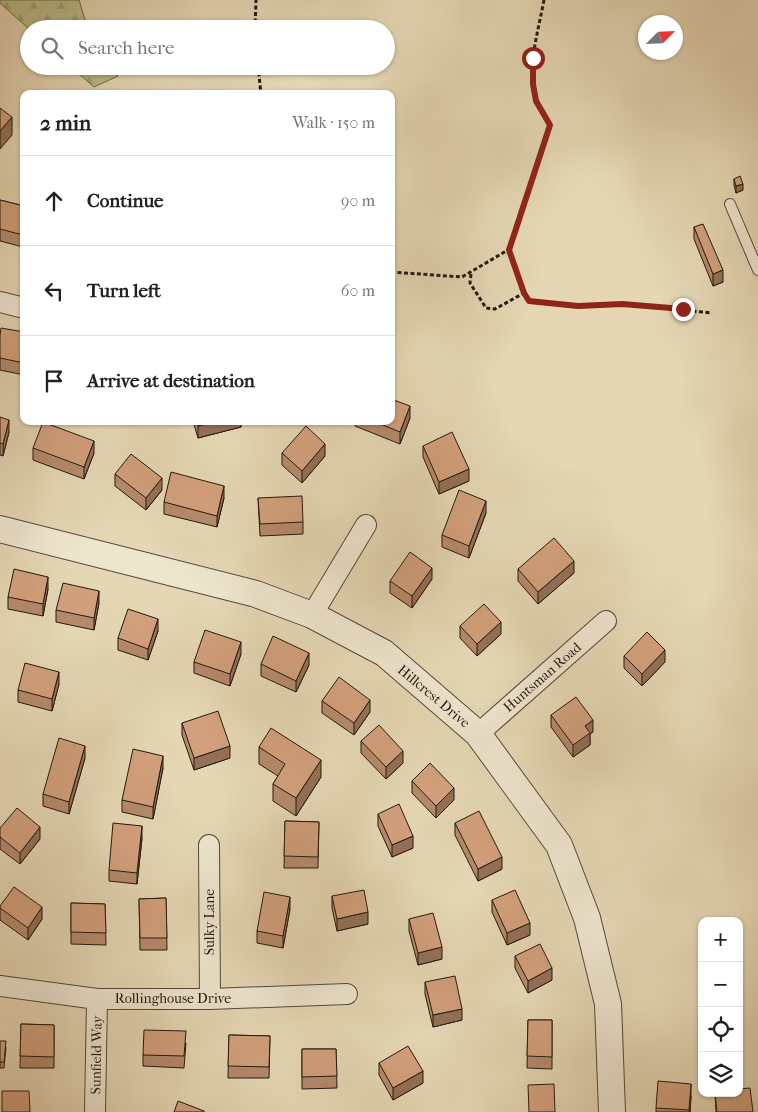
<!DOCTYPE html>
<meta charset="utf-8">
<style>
body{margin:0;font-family:"IM FELL French Canon",serif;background:#f6f6f6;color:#202124}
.controls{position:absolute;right:15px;bottom:15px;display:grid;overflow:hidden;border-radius:10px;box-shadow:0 1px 4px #0004}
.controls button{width:45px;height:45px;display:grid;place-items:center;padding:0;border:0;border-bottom:1px solid #e0e0e0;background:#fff;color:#202124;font:25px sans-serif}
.compass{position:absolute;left:638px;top:15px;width:45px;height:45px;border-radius:50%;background:#fff;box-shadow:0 1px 4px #0004;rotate:66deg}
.stop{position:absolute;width:15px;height:15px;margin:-11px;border:4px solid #8f2418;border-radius:50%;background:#fff}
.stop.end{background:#8f2418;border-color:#fff;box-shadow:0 1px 5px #0008}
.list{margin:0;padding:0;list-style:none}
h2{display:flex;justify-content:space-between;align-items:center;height:65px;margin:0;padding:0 20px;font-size:21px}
h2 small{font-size:16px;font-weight:400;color:#757577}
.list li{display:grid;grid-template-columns:32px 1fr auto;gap:15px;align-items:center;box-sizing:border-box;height:90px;padding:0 20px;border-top:1px solid #e0e0e0}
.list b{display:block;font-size:19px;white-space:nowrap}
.list em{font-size:16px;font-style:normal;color:#757577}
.icon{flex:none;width:28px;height:28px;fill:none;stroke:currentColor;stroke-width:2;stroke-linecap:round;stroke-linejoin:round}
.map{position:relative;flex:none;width:758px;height:1112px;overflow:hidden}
.search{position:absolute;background:#fff;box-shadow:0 1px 4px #0004;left:20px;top:20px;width:375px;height:55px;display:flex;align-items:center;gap:12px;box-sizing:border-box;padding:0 18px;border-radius:28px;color:#757577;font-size:19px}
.panel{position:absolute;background:#fff;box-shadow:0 1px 4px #0004;left:20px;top:90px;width:375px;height:335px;border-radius:10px}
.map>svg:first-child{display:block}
.forest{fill:url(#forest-firs);stroke:#6e6a4d}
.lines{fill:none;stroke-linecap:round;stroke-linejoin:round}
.service-casing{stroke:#54483a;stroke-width:12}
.minor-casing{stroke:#54483a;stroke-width:22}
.tertiary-casing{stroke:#54483a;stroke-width:28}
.path{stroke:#231811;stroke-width:3;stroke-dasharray:4 2.5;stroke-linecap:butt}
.service{stroke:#eee5ce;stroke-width:10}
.minor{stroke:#eee5ce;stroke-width:20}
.tertiary{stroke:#eee5ce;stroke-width:26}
.wall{fill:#b58a6b;stroke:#231811}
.shaded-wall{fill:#937057;stroke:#231811}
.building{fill:#d2a07c;stroke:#231811}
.route{stroke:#8f2418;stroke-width:6}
.labels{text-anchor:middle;stroke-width:4.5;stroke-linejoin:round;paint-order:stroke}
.street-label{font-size:14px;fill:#231811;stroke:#eee5ce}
</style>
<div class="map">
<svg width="758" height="1112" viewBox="0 0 758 1112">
<defs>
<pattern id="forest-firs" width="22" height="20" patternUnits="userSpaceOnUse" patternTransform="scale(1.25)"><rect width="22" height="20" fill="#babd89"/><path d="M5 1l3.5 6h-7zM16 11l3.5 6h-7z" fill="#a0a275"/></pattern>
</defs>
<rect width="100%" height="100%" fill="#e5d7b4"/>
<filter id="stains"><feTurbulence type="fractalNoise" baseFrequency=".004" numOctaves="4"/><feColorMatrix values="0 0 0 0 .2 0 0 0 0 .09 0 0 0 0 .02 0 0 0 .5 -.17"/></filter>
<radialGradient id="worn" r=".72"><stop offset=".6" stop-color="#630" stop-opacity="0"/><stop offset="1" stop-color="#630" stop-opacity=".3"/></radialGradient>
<!-- forest -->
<path class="forest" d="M0 0H79L88 29H29L0 3Z
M70 66H111L118 76 94 87Z"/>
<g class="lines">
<!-- service casing -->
<g class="service-casing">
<path id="service" d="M730 204 758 270"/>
</g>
<!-- minor casing -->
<g class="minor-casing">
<path id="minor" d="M0 302 24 308
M312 615 366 525
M478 734 606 621
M209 845 210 999
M0 986 97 999H210L347 994
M95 1112 97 999"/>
</g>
<!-- tertiary casing -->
<g class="tertiary-casing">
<path id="tertiary" d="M0 529 256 594 312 615 384 653 478 734 559 845 587 918 608 1004 612 1112"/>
</g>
<!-- path -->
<path class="path" d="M544 0C539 28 525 74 536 101 540 109 546 117 550 125L509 250 524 293 529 301 577 306 622 304 712 313
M255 29 256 0
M258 66 261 94
M391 272 462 277 508 250
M471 274 470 283 486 308 495 309 524 293"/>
<!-- service -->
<use href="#service" class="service"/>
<!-- minor -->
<use href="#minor" class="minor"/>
<!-- tertiary -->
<use href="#tertiary" class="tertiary"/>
</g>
<!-- wall -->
<path class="wall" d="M734 179 743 190 736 193 734 185Z
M0 200 24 206 23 247 0 241Z
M694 227 723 282 713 286 694 239Z
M24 332V375L0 370V335Z
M0 417 9 432 3 456 0 455Z
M410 418 400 444 355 426V421H391Z
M145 421H154L153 424Z
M193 421H241V427L198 438Z
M423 446 469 481 439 494 423 457Z
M33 448 94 453 84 479 33 460Z
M282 453 325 456 302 483 282 465Z
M115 474 162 490 146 510 115 486Z
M224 498 217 527 164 514V502Z
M258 498 303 522V534L260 536Z
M486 513 469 558 442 547V535Z
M518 569 574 573 538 604 518 581Z
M432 579 412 608 390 593V581Z
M48 589 43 616 8 609V597Z
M99 603 94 630 56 622V610Z
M460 626 501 634 477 656 460 638Z
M158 631 148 660 118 650V638Z
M241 654 230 686 194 673V662Z
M624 656 665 662 642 686 624 668Z
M261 664 309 665 296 692 261 676Z
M59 684 52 711 18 702V690Z
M322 701 370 712 354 735 322 713Z
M551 715 593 732 590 734V745L573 757 551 727Z
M182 723 230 758 194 770 182 735Z
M361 741 403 763 386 779 361 753Z
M259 747 321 777 296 816 273 801V784L278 776 259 764Z
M85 758 69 814 43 806V794Z
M163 768 153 819 122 812V800Z
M412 781 454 800 436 818 412 793Z
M378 814 413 848 392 857 378 826Z
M285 821 319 822 318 868H284Z
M455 823 502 869 478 881 455 835Z
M0 828 40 839 20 864 0 849Z
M142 838 137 884 109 881V870Z
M332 896 368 924 337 931 332 908Z
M166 898 167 950H140L139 899Z
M492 900 530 935 507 945 492 912Z
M71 903 105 904 106 945 71 944Z
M0 906 42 919 28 940 0 920Z
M290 909 283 948 257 943V931Z
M409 919 442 959 418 965 409 931Z
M515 956 552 980 528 993 515 968Z
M425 982 462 1020 433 1027 425 994Z
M528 1020H552V1069L527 1068Z
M21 1024 54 1025V1068H20Z
M229 1035 270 1036 269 1078H228Z
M0 1041 6 1047 4 1068H0Z
M186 1043 184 1068 143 1066V1055Z
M302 1049H336L337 1088 302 1089Z
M379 1063 423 1083 393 1100 379 1075Z
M715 1093 753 1112H716Z
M691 1096 690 1112H656V1108Z"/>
<!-- shaded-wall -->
<path class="shaded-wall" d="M12 117V135L0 149V131Z
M743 184V190L736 193V186Z
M723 270V282L713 286V274Z
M410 406V418L400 444V432Z
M9 420V432L3 456V444Z
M216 421H241V427L198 438V426Z
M94 441V453L84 479V467Z
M325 444V456L302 483V471Z
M469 469V481L439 494V482Z
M162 478V490L146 510V498Z
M224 486V498L217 527V516Z
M486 501V513L469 558V546Z
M574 561V573L538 604V592Z
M432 568V579L412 608V596Z
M48 577V589L43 616V604Z
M99 591V603L94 630V618Z
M158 619V631L148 660V649Z
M501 622V634L477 656V644Z
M241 642V654L230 686V674Z
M665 650V662L642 686V674Z
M309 653V665L296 692V681Z
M59 672V684L52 711V699Z
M370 700V712L354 735V723Z
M593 720V732L590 734V745L573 757V745L585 726Z
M85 746V758L69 814V802Z
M230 746V758L194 770V758Z
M403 751V763L386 779V767Z
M163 756V768L153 819V807Z
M321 760V777L296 816V798Z
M454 788V800L436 818V806Z
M142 826V838L137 884V873Z
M40 827V839L20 864V853Z
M413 836V848L392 857V845Z
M502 857V869L478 881V869Z
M290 897V909L283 948V936Z
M42 907V919L28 940V928Z
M368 912V924L337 931V919Z
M530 923V935L507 945V933Z
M442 947V959L418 965V953Z
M552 968V980L528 993V981Z
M462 1009V1020L433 1027V1015Z
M423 1071V1083L393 1100V1088Z
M691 1084V1096L690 1112H689Z"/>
<!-- building -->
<path class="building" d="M0 108 12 117 0 131Z
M740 176 743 184 736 186 734 179Z
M0 200 24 206 23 235 0 229Z
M703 224 723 270 713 274 694 227Z
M1 328 24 332V363L0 358V335Z
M391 399 410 406 400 432 373 421H391Z
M0 417 9 420 3 444 0 443Z
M197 421H216L198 426Z
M43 422 94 441 84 467 33 448Z
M306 426 325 444 302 471 282 453Z
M452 432 469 469 439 482 423 446Z
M131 454 162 478 146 498 115 474Z
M171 472 224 486 217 516 164 502Z
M459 490 486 501 469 546 442 535Z
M302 496 303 522 260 524 258 498Z
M554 538 574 561 538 592 518 569Z
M410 552 432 568 412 596 390 581Z
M14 569 48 577 43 604 8 597Z
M63 583 99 591 94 618 56 610Z
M484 604 501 622 477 644 460 626Z
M128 609 158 619 148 649 118 638Z
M205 630 241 642 230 674 194 662Z
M647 632 665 650 642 674 624 656Z
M273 636 309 653 296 681 261 664Z
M25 663 59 672 52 699 18 690Z
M339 677 370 700 354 723 322 701Z
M576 697 593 720 585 726 590 733 573 745 551 715Z
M218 711 230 746 194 758 182 723Z
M379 725 403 751 386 767 361 741Z
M271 728 321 760 296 798 273 784 285 764 259 747Z
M59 738 85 746 69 802 43 794Z
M133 749 163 756 153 807 122 800Z
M430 763 454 788 436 806 412 781Z
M399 804 413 836 392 845 378 814Z
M17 808 40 827 20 853 0 837V828Z
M479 811 502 857 478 869 455 823Z
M285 821 319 822 318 857 284 856Z
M113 823 142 826 137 873 109 870Z
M14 887 42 907 28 928 0 908V906Z
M364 890 368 912 337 919 332 896Z
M515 890 530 923 507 933 492 900Z
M264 892 290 897 283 936 257 931Z
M166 898 167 938H140L139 899Z
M71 903 105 904 106 933 71 932Z
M433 913 442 947 418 953 409 919Z
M540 944 552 968 528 981 515 956Z
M455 976 462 1009 433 1015 425 982Z
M528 1020H552V1057L527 1056Z
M21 1024 54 1025V1057L20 1056Z
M144 1030 186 1031 184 1056 143 1055Z
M229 1035 270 1036 269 1067 228 1066Z
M0 1041H6L4 1062H0Z
M408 1046 423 1071 393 1088 379 1063Z
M302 1049H336L337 1076 302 1077Z
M658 1081 691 1084 689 1110 656 1108Z
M554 1084 555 1112H529L528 1085Z
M750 1088 753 1112H717L715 1093H739V1089Z
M2 1091H29L30 1112H2Z
M178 1101 204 1111V1112H174Z"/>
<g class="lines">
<!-- route -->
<path class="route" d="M533 58V84L536 101 550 125 509 250 524 293 529 301 578 306 622 304 683 309"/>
</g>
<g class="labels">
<!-- street labels -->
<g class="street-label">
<text transform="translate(542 677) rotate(-41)" y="5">Huntsman Road</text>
<text transform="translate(434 696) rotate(40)" y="5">Hillcrest Drive</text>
<text transform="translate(209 922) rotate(-90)" y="5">Sulky Lane</text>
<text x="173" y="1003">Rollinghouse Drive</text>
<text transform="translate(96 1055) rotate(-89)" y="5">Sunfield Way</text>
</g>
</g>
<rect width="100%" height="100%" filter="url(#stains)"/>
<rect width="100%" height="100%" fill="url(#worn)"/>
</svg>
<div class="controls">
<button>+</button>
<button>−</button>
<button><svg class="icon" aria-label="locate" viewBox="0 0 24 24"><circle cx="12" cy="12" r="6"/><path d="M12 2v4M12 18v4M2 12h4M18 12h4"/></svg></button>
<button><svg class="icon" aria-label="layers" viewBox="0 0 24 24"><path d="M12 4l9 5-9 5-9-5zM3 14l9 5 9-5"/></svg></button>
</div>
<svg class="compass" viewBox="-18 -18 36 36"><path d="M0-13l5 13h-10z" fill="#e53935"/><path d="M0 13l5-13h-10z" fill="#757577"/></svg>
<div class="stop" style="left:533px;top:58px"></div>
<div class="stop end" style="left:683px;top:309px"></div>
<div class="search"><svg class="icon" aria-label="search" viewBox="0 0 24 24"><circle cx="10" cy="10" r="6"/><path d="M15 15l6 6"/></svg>Search here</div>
<section class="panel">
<h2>2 min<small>Walk · 150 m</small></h2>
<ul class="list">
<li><svg class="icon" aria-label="ahead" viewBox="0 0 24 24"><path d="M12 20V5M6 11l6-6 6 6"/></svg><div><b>Continue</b></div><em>90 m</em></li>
<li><svg class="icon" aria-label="left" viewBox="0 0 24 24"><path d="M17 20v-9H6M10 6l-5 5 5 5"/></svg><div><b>Turn left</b></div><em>60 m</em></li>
<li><svg class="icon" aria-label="arrive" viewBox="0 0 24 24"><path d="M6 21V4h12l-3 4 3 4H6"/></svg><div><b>Arrive at destination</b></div></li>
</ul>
</section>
</div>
